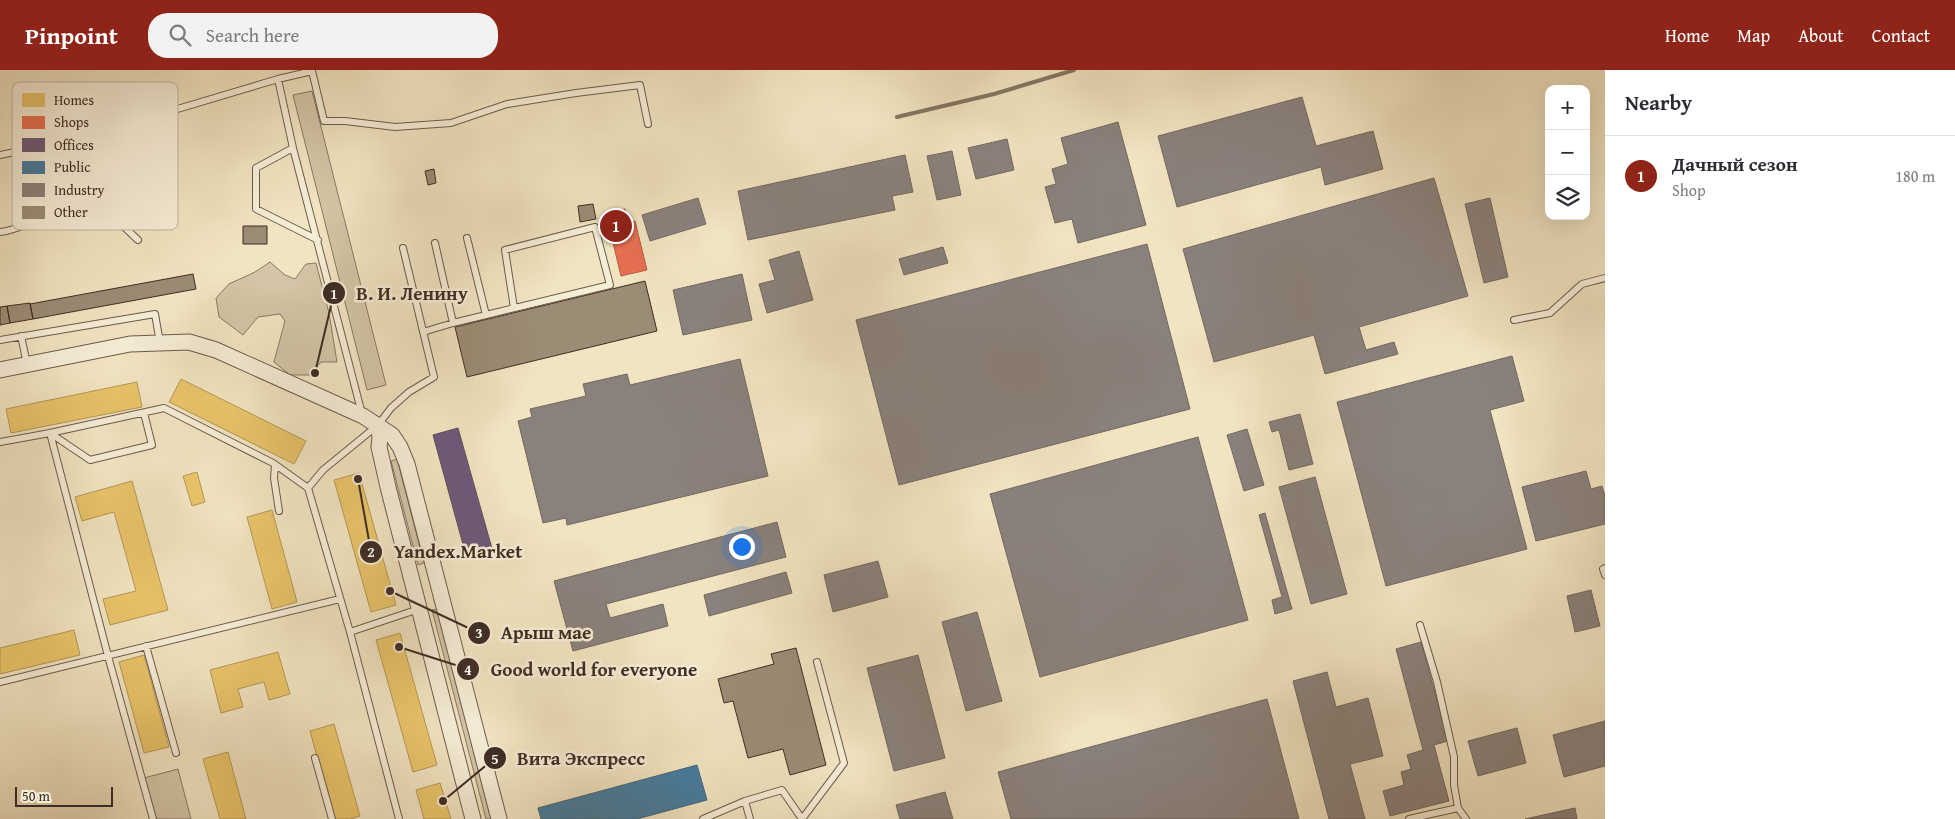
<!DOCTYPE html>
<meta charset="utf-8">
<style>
body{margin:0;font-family:"Gentium Book Plus",serif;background:#f2f2f3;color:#2b2b33}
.controls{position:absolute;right:15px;top:15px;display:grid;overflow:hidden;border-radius:10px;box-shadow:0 5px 20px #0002}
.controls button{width:45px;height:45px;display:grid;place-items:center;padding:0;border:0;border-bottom:1px solid #e1e1e2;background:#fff;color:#2b2b33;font:25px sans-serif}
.scale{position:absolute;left:15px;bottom:12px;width:98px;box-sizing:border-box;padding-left:5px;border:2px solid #3e2d25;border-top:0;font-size:14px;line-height:18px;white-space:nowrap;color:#3e2d25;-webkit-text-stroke:4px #f6edd7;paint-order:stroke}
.you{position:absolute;left:741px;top:476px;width:18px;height:18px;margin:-12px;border:4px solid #fff;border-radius:50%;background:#1a73e8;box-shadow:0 0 0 8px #1a73e833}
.badge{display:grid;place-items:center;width:32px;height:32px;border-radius:50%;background:#8f2418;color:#fff;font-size:16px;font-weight:700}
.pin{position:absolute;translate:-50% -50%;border:2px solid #fff;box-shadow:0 1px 5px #0006}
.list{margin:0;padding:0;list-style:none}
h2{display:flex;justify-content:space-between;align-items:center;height:65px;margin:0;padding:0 20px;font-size:21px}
h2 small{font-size:16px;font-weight:400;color:#7c7c81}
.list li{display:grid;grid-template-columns:32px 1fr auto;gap:15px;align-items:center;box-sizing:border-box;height:80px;padding:0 20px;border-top:1px solid #e1e1e2}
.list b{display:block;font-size:19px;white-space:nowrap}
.list p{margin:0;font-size:16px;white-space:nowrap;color:#7c7c81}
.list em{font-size:16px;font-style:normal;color:#7c7c81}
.icon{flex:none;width:28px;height:28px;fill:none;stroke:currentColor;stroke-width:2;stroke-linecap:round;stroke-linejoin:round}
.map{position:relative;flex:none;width:1605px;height:749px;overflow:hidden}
header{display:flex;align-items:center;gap:30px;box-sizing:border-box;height:70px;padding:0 25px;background:#8f2418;color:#fff}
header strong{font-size:24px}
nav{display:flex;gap:28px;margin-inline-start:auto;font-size:18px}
.search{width:350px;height:45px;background:#f2f2f3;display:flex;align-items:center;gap:12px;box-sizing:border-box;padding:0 18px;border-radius:20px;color:#7c7c81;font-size:19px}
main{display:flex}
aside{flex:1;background:#fff}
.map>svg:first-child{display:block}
.green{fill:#d3c5a6;stroke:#887966}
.homes{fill:#e9c46a;stroke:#b69755}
.shops{fill:#e76f51;stroke:#b45b44}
.offices{fill:#6d597a;stroke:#5f4c60}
.public{fill:#457b9d;stroke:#436479}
.industry{fill:#8a817c;stroke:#736862}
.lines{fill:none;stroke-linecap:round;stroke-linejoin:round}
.stream{stroke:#857663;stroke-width:4}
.building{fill:#9b8c76;stroke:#3e2d25}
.service-casing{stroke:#6b5b4c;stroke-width:8}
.tertiary-casing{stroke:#6b5b4c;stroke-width:17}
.service{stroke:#f6edd7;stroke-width:6}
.tertiary{stroke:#f6edd7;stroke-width:15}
.key{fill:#f6edd7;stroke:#bfb3a2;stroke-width:1}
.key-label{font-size:14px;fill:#3e2d25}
.leader{fill:none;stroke:#3e2d25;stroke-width:2}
.callout-dot{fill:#3e2d25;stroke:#f6edd7;stroke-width:2}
.mark-label{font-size:15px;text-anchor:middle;font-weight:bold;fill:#fff}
.callout-label{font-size:19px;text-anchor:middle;font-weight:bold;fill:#3e2d25;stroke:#f6edd7;stroke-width:5;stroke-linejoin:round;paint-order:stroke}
</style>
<header>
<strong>Pinpoint</strong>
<div class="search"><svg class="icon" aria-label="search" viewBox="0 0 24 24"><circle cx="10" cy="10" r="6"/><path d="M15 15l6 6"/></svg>Search here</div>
<nav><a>Home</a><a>Map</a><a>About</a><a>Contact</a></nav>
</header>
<main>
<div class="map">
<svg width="1605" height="749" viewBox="0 0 1605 749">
<rect width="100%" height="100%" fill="#f1e4c1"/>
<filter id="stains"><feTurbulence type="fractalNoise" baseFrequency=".004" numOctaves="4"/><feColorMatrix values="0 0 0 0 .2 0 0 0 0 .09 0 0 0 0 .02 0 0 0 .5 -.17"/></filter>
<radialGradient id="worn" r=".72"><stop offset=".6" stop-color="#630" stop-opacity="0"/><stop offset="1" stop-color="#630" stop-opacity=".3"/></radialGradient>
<!-- green -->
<path class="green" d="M312 21 386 315 367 320 293 25Z
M270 192 285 205 295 209 306 194 316 193 329 243 337 292H321L310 305H290L274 292 285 251 280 244 258 247 243 265 219 247 216 228 229 214 255 202Z
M397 389 424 493 418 495 391 391Z
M437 539 491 749H486L432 540Z
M178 699 191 749H155L144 708Z"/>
<!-- homes -->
<path class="homes" d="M181 309 306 371 294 394 169 332Z
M137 312 142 337 11 363 6 339Z
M197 402 205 432 192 436 183 406Z
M359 403 396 535 371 542 334 410Z
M132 411 168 540 110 555 103 529 136 521 114 442 82 451 75 427Z
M272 440 297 532 272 539 247 447Z
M74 560 80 585 0 604V578Z
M400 563 437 695 413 702 376 570Z
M278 582 290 624 269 630 264 612 238 619 243 637 221 643 210 600Z
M144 585 169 677 144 683 119 592Z
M334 654 360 746 350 749H334L310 661Z
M228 682 246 749H220L203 689Z
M440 713 451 749H424L416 720Z"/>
<!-- shops -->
<path class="shops" d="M625 139 628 153 635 151 647 200 621 206 606 143Z"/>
<!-- offices -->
<path class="offices" d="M458 358 493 482 467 489 433 365Z"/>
<!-- public -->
<path class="public" d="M697 695 707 730 637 749H541L538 738Z"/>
<!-- industry -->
<path class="industry" d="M1302 27 1316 76 1373 61 1383 99 1325 115 1321 97 1177 137 1158 66Z
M1118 52 1146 155 1078 173 1072 149 1055 153 1045 117 1056 114 1052 99 1068 94 1061 68Z
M1007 69 1014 100 976 109 968 78Z
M952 81 961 125 937 130 927 86Z
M905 85 913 122 892 126 895 140 748 170 738 121Z
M1434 108 1468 226 1359 257 1366 280 1394 272 1398 284 1325 304 1314 265 1214 292 1183 179Z
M698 128 706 154 650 171 642 145Z
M1490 128 1508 207 1484 213 1465 134Z
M1147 174 1190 339 899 415 856 250Z
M943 177 948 193 904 205 899 189Z
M799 181 813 230 767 243 759 214 775 210 769 190Z
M742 204 752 250 683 265 673 220Z
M1512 286 1524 331 1490 340 1527 479 1386 516 1337 332Z
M740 289 768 406 567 455 566 448 543 453 518 351 532 347 530 339 586 326 583 314 627 304 630 315Z
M1300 344 1313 394 1289 400 1279 360 1272 362 1269 352Z
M1247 359 1264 415 1244 421 1227 365Z
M1198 367 1248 550 1040 607 990 424Z
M1586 401 1591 419 1602 416 1605 426V454L1536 471 1522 417Z
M1315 407 1347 524 1311 534 1279 417Z
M1265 443 1292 539 1275 544 1272 530 1282 527 1259 445Z
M777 452 786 487 606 534 610 548 663 534 668 556 573 581 554 511Z
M878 491 888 527 833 542 824 505Z
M786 502 792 523 709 546 704 525Z
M1591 520 1600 556 1575 562 1567 526Z
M977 542 1002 631 966 641 942 552Z
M1421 572 1448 671 1434 675 1449 731 1390 746 1383 721 1404 715 1401 702 1411 699 1407 685 1423 680 1396 579Z
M918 585 945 688 894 701 867 598Z
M1327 602 1336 637 1368 628 1383 686 1350 694 1365 749H1329L1293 611Z
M1267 629 1299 749H1011L998 702Z
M1605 651V696L1564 707 1553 665Z
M1517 658 1526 693 1478 706 1468 671Z
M945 722 953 749H900L896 735Z
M1575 738 1577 749H1525Z"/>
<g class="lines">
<!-- stream -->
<path class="stream" d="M897 47 994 24 1074 0"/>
</g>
<!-- building -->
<path class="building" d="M434 99 436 113 428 115 425 101Z
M593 134 596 149 580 152 578 136Z
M243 156H267V174H243Z
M193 204 196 219 33 249 30 234Z
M645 211 657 261 467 307 455 257Z
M30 233 33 249 10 253 7 236Z
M7 236 10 253 0 255V237Z
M796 578 826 695 790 705 783 679 748 688 733 631 724 633 718 609 774 594 771 584Z"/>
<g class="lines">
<!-- service casing -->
<g class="service-casing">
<path id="service" d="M278 9 293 78 362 344
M103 61 102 136 138 170
M293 78 256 98V139L318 170
M0 85 80 68 278 9 312 1 324 51H345L395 57 451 53 507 34 576 23 640 15 648 54
M0 162C12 161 22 156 33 152 56 144 78 137 102 136
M486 245 610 215 595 157 505 180 514 238
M1514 250 1550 243 1582 214 1605 208
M453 253 486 245 467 168
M423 262 453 253 435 173
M21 266 27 294
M0 270 155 244 160 273
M50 363 108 586 153 749
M50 363 90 390 152 375 144 343
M0 372 50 363 164 338 273 393 308 418 350 562 419 539
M275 395 274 408 279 441
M308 418 323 400 378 355 391 338 409 322 434 307 403 178
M1605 498 1603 499 1605 505
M1420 555 1437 612 1454 687V715L1458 738 1466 749
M350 562 399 749
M146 576 176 683
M0 612 340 529
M315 688 332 749
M745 731 750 749
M703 749 745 731 782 720 802 749 844 693 817 592
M1409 749 1458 738"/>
</g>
<!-- tertiary casing -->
<g class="tertiary-casing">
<path id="tertiary" d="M0 300 130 274 189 272 216 280 363 346 392 365 400 377 407 394 499 749
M378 355 380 367 379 377 388 417 473 749"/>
</g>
<!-- service -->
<use href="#service" class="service"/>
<!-- tertiary -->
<use href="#tertiary" class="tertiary"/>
</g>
<!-- legend -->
<rect x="12" y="12" width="166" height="148" rx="8" class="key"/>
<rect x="22" y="23" width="23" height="14" fill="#e9c46a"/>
<rect x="22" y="46" width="23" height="13" fill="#e76f51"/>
<rect x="22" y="68" width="23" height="14" fill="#6d597a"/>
<rect x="22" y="91" width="23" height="13" fill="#457b9d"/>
<rect x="22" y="113" width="23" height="14" fill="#8a817c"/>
<rect x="22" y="136" width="23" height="13" fill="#9b8c76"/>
<g class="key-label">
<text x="54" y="35">Homes</text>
<text x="54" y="57">Shops</text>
<text x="54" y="80">Offices</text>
<text x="54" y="102">Public</text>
<text x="54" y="125">Industry</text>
<text x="54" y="147">Other</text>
</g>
<!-- callouts -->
<path class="leader" d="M315 303L334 223M358 409L371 482M390 521L479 563M399 577L468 599M443 731L495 688"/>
<g class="callout-dot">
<circle cx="315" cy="303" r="5"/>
<circle cx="358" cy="409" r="5"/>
<circle cx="390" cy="521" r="5"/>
<circle cx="399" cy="577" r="5"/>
<circle cx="443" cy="731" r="5"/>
<circle cx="334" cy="223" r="12"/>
<circle cx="371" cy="482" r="12"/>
<circle cx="479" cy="563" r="12"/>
<circle cx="468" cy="599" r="12"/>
<circle cx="495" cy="688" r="12"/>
</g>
<g class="mark-label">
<text x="334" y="229">1</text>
<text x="371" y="487">2</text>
<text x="479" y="568">3</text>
<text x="468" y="605">4</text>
<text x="495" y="694">5</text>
</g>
<g class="callout-label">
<text x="412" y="230">В. И. Ленину</text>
<text x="458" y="488">Yandex.Market</text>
<text x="546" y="569">Арыш мае</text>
<text x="594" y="606">Good world for everyone</text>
<text x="581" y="695">Вита Экспресс</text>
</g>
<rect width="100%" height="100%" filter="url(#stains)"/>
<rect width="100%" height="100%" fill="url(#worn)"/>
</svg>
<div class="controls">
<button>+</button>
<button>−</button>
<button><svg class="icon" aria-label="layers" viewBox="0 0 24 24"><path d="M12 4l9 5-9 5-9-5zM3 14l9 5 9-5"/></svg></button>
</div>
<div class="scale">50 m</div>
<div class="you"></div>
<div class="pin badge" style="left:616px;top:156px">1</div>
</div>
<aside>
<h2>Nearby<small></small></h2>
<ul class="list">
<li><span class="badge">1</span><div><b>Дачный сезон</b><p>Shop</p></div><em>180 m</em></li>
</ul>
</aside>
</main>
